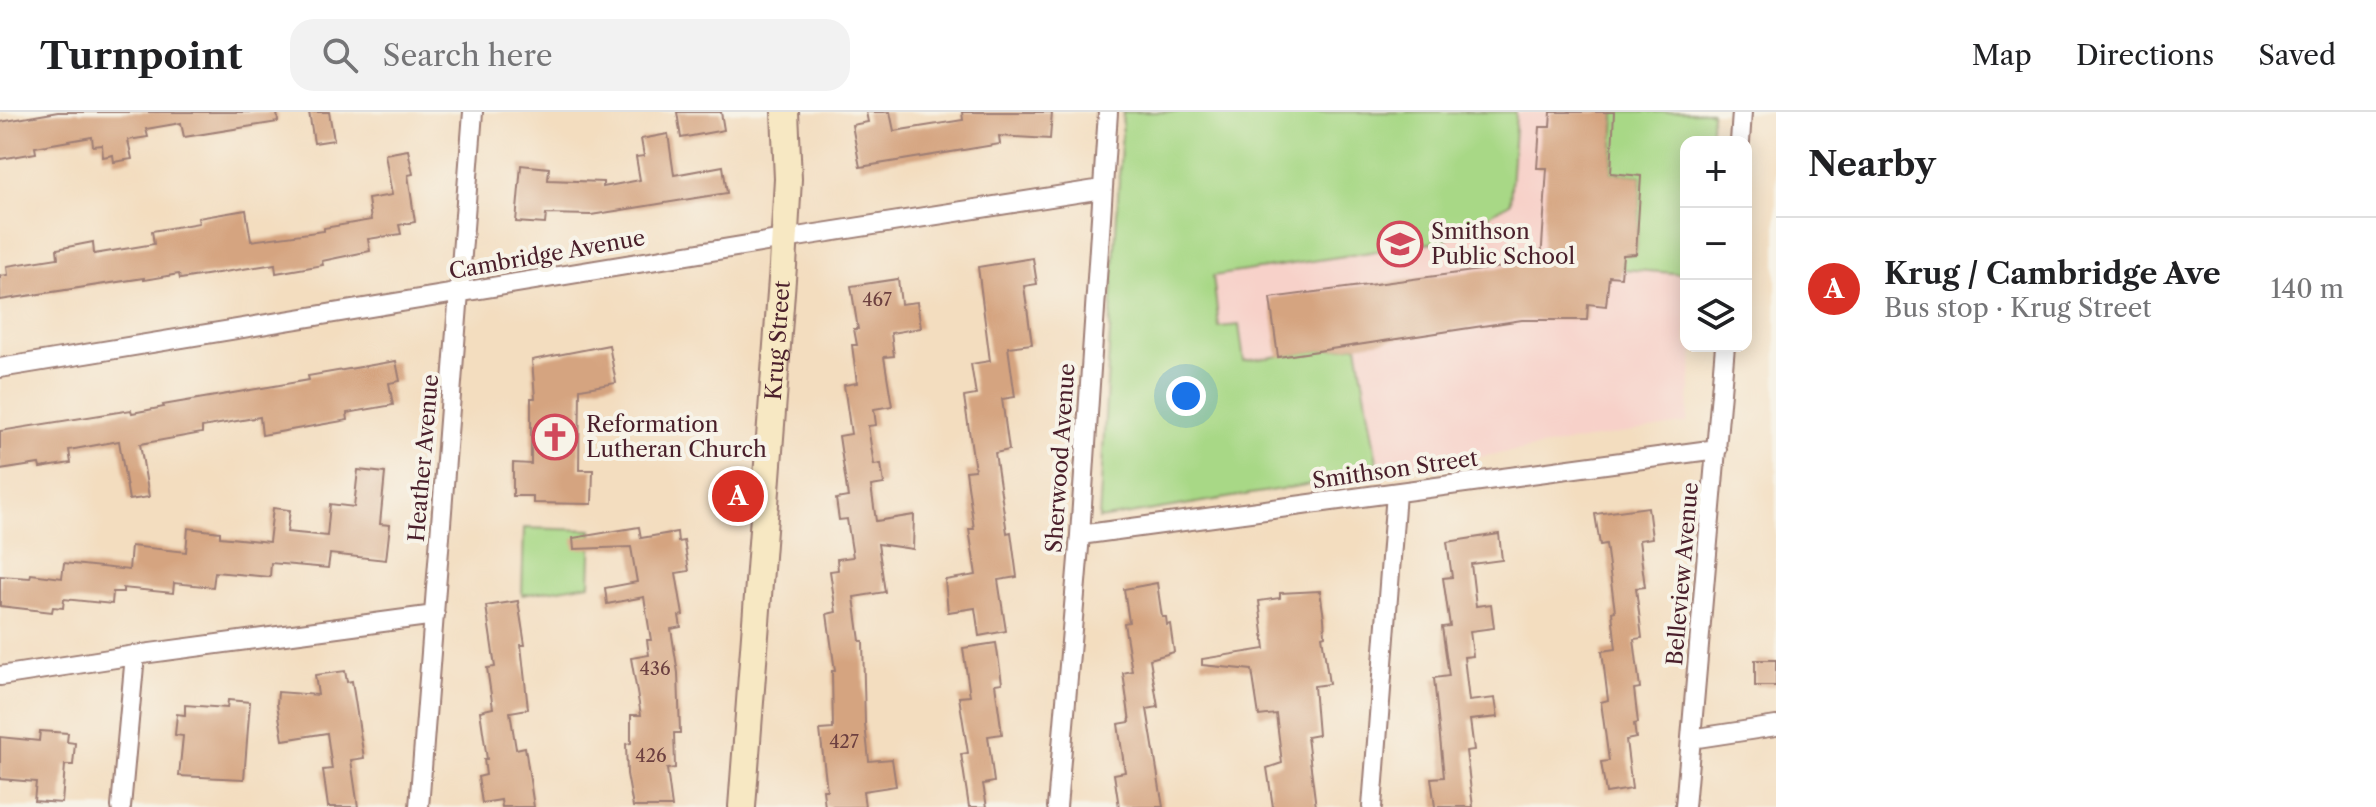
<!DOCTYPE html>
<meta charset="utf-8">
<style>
body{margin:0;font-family:"Libre Caslon Text",serif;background:#f2f2f2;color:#202124}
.controls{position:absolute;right:24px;top:24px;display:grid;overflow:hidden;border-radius:16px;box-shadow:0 4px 20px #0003}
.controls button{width:72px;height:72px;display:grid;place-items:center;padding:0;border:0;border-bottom:2px solid #e0e0e0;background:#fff;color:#202124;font:40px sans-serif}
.you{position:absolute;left:1186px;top:284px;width:28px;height:28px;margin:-20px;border:6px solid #fff;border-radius:50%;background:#1a73e8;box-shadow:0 0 0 12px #1a73e833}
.badge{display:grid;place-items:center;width:52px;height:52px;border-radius:50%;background:#d93025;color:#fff;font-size:26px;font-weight:700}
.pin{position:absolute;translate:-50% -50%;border:4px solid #fff;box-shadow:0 2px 8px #0006}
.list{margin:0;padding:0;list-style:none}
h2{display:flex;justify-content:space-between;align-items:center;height:104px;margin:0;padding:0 32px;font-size:34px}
h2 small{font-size:26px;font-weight:400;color:#757577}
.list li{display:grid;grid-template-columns:52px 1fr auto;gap:24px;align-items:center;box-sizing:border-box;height:144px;padding:0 32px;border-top:2px solid #e0e0e0}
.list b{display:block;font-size:30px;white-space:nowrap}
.list p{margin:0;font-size:26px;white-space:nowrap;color:#757577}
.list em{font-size:26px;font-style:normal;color:#757577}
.icon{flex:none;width:44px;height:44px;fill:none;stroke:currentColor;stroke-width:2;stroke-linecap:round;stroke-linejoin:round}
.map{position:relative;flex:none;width:1776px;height:695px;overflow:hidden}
header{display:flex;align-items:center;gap:48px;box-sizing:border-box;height:112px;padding:0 40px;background:#fff;border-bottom:2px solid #e0e0e0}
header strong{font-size:38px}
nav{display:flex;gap:44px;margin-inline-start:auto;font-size:28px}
.search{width:560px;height:72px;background:#f2f2f2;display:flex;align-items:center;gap:20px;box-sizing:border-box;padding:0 28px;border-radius:24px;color:#757577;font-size:30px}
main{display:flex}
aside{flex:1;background:#fff}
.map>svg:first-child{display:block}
.built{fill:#f7d1c9}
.green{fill:#a8d886;stroke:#797c58;stroke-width:2}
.building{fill:#d5a480}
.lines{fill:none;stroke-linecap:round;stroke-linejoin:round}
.street-casing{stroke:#9e7e75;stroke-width:22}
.secondary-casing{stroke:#9e7e75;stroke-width:30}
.street{stroke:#fff;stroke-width:18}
.secondary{stroke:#f7e8c3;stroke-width:26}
.labels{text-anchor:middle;stroke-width:8;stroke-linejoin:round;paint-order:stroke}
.number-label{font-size:18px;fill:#6d4040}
.poi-label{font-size:22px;fill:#4a1f2b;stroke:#f7f3e8;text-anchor:start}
.street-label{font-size:22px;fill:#4a1f2b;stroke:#f7f3e8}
</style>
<header>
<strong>Turnpoint</strong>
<div class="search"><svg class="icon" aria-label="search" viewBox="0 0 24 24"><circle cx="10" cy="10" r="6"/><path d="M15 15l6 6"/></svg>Search here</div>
<nav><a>Map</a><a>Directions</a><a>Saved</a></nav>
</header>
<main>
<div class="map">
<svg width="1776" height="695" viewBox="0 0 1776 695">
<rect width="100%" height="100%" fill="#f7f3e8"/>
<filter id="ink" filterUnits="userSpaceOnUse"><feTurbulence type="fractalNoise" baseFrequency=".0125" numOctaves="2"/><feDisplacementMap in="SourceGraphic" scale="16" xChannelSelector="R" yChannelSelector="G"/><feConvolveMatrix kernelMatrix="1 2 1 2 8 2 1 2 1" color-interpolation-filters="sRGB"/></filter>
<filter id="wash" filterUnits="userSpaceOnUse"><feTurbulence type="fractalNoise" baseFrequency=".006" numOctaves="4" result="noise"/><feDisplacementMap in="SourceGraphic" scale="32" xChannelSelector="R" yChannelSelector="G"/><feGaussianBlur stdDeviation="1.8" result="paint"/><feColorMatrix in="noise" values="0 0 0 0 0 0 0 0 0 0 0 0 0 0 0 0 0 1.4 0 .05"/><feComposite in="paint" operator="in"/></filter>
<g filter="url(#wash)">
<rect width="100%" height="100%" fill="#f3ddbf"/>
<!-- built -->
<path class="built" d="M1123 0H1712L1710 30H1686V234H1694L1687 311 1099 407Z"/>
<!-- green -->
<path class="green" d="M1123 0H1516L1510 91 1443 129 1213 164 1219 215 1239 213 1244 249 1357 233 1379 361 1099 407Z
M1615 0H1712L1710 30H1686V162L1622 157V143L1636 142 1641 64 1611 61Z
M524 416 592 418 590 472 522 483Z"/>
<g id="blocks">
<!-- building -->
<path class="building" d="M58 0H277L278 10 184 25 181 11 146 17 148 25 128 28 132 47 114 50 113 43 103 45 102 33 93 34 92 25 35 35 36 41 0 47V10Z
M309 0H329L334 28 314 31Z
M677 0H721L724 18 681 26Z
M866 0H890L894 19 963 8 962 0H1052L1050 27 999 24 1000 32 860 55 852 13 868 10Z
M1551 0H1614L1611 61 1641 64 1636 142 1623 143 1621 165 1609 164 1606 194 1588 192 1587 208H1522L1278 245 1270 186 1541 150 1547 56H1537L1540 15H1550Z
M668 22 674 63 723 54 727 81 591 103 546 102 545 112 516 110 521 53 549 56 548 68 603 70V75L640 68 636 45 644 44 641 27Z
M408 38 413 62 408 63 415 110 399 113 401 122 368 127 370 139 322 149 323 153 276 161 275 152 180 167 179 162 144 168V166L0 188V164L8 163 7 154 58 146 57 137 93 130 94 142 154 132 152 119 199 111 198 106 246 98 251 129 324 119V116L371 108 368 87 392 83 385 42Z
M1033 146 1037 172 1024 174 1032 232 1008 235 1015 285 1002 287 1009 338 995 341 1007 421 1011 420 1017 465 998 468 1006 519 979 524 975 496 948 500 945 468 976 463 969 417H974L966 359 975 358 964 285 976 283 971 252 990 249 978 155Z
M898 167 901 192 917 190 921 216 891 221 894 244 884 245 892 294 874 297 876 313 868 314 874 353 881 352 884 372 871 374 876 409 914 403 913 437 878 432 885 480 854 485 860 529H863L865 612 869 649 892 647 896 674 863 679 865 695H825L823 678H827L820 618 833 617 832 559H835L827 502 836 500 830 459 838 458 837 447 853 445 847 407 839 408 836 387 848 385 839 324 851 322 844 273 857 271 852 233H857L854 217H858L851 174Z
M609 233 616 271 580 277 579 358H593L592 392 533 391V384H513V351L531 352V286H535L532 248Z
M396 249 400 269 389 271 393 293 347 301 348 308 262 323 260 305 202 315V321L140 332 149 385 129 388 119 329 69 338 71 351 40 356 39 352 0 358V319L131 298 132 301 164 295 163 293 309 268 308 264Z
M358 358 385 361 380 412 390 413 386 448 330 442 328 456 271 451 270 465 215 460 213 475 174 471 173 481 123 476V480H113L112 492 64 487 63 496 53 495 52 500 0 494V464L30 466 31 462 62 466 64 451 129 458 131 434 186 440 188 416 220 420V425L269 430 273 396 290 398 287 420 327 424 330 392 354 395Z
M1648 395 1652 426 1639 428 1645 475 1636 476 1642 526 1634 527 1640 576 1634 577 1638 611 1634 612 1636 626 1626 628 1632 677 1606 681 1601 650 1609 649 1601 590 1608 588 1602 539 1616 537 1612 500 1615 499 1606 432 1600 433 1595 402Z
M639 415 641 426 677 420 678 430 684 429 689 459 676 461 683 503 679 504 681 515 671 517 678 561 680 621H674L675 656 667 657 672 695H633L627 662 626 632 631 631V603H641L631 546 649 543 647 528H651L644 485 607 492 605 476 637 470 631 435 574 437 573 426Z
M1499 422 1502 448 1471 452 1476 494 1491 492 1494 516 1470 519 1473 544 1464 545 1469 589 1495 586 1498 605 1470 608 1474 638 1466 639 1473 695H1435L1431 666 1444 665 1434 566 1449 564 1442 515 1450 514 1443 466 1452 465 1447 430Z
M1157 471 1162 505H1166L1167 513 1170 512 1174 540 1150 547 1158 595 1147 597 1163 695H1119L1114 662 1125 660 1118 612 1130 610 1123 561 1132 559 1124 511 1129 510 1124 477Z
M1320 479 1324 506 1325 523 1322 524 1329 572 1314 574 1318 623 1307 625 1316 695H1273L1267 656 1282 651 1276 602 1259 604 1252 558 1202 553V547L1265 537 1259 489 1280 486V481Z
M518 489 525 533H521L528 597 510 600 516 637 525 635 534 695H502L501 688 482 691 478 665 486 663 484 647H487L480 599 493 596 487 556 495 555 486 494Z
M996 531 1002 571 995 572 1002 622 988 624 994 670 983 672 987 695H969L961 642 968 641 959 585 970 584 963 536Z
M1755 548H1776V574H1755Z
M345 559 347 570 352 569 364 646 351 648 358 695H328L323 658 332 657 327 621 283 628 277 592 278 580 318 583 315 563Z
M228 588 250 590 244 667 179 664 183 624 175 623 177 602 185 603V593L227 596Z
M40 619 68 621 67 630 75 631 73 653H65L62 691 34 689 36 670 0 667V625L39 629Z"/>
</g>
</g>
<g filter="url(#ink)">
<use href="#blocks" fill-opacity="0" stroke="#9e7e75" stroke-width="2"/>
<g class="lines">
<!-- street casing -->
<g class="street-casing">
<path id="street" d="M1740 30 1742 0
M0 256 784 127 1102 77
M1080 423 1717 337
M0 564 135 543 435 503
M1691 627 1776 614
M121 695 135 543
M419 695 473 0
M1057 695 1080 423 1108 0
M1372 695 1396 381
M1685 695 1725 234"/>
</g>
<!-- secondary casing -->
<g class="secondary-casing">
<g id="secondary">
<path id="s1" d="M742 695 783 154 788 67 785 0"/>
</g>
</g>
<!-- street -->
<use href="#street" class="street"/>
<!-- secondary -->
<use href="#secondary" class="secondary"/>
</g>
</g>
<!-- icons -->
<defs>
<g id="school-ring" transform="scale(2.3)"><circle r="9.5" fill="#f7f3e8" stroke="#d1495b" stroke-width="1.5"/><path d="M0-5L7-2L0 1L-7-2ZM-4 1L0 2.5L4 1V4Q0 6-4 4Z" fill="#d1495b"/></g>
<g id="church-ring" transform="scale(2.3)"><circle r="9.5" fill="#f7f3e8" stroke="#d1495b" stroke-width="1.5"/><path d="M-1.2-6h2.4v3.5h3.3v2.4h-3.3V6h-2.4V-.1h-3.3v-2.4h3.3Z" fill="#d1495b"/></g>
</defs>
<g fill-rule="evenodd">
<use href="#school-ring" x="1400" y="132"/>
<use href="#church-ring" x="555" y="325"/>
</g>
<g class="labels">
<!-- number labels -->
<g class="number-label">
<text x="877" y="194">467</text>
<text x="655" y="563">436</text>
<text x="844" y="636">427</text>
<text x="651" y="650">426</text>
</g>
<!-- poi labels -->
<g class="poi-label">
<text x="1431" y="127">Smithson<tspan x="1431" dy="25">Public School</tspan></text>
<text x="586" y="320">Reformation<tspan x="586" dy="25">Lutheran Church</tspan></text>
</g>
<!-- street labels -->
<g class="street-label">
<text transform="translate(547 142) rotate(-10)" y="8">Cambridge Avenue</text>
<text dy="8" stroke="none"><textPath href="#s1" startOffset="468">Krug Street</textPath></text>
<text transform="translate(423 346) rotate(-85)" y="8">Heather Avenue</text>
<text transform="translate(1060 346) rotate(-86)" y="8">Sherwood Avenue</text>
<text transform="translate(1395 357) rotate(-8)" y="8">Smithson Street</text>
<text transform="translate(1682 462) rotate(-85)" y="8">Belleview Avenue</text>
</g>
</g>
</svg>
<div class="controls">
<button>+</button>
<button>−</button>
<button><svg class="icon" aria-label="layers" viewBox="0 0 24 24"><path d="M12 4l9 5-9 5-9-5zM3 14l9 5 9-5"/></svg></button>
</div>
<div class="you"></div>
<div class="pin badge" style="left:738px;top:384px">A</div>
</div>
<aside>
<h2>Nearby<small></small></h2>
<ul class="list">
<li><span class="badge">A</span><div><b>Krug / Cambridge Ave</b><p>Bus stop · Krug Street</p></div><em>140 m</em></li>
</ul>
</aside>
</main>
